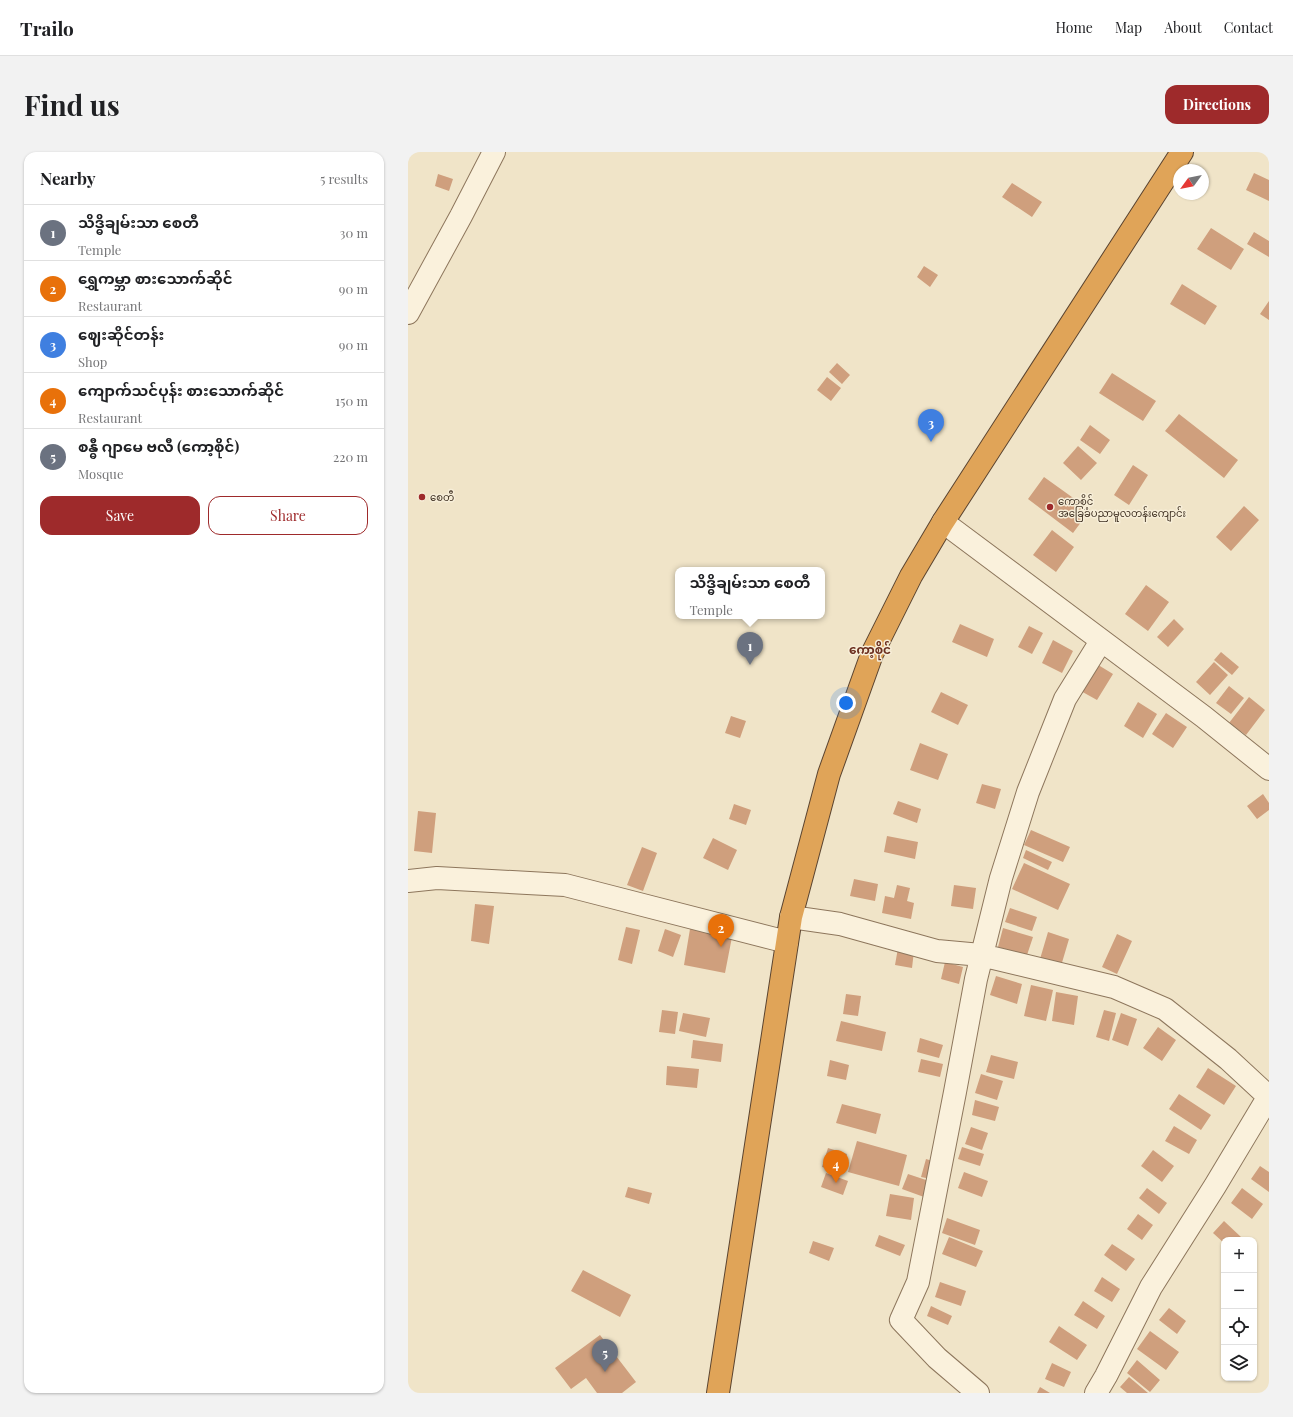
<!DOCTYPE html>
<meta charset="utf-8">
<style>
body{margin:0;font-family:"Playfair Display","Noto Sans Myanmar",serif;background:#f2f2f2;color:#202124}
.controls{position:absolute;right:12px;bottom:12px;display:grid;overflow:hidden;border-radius:8px;box-shadow:0 1px 3px #0004}
.controls button{width:36px;height:36px;display:grid;place-items:center;padding:0;border:0;border-bottom:1px solid #e0e0e0;background:#fff;color:#202124;font:20px sans-serif}
.compass{position:absolute;left:765px;top:12px;width:36px;height:36px;border-radius:50%;background:#fff;box-shadow:0 1px 3px #0004;rotate:237deg}
.you{position:absolute;left:438px;top:551px;width:14px;height:14px;margin:-10px;border:3px solid #fff;border-radius:50%;background:#1a73e8;box-shadow:0 0 0 6px #1a73e833}
.badge{display:grid;place-items:center;width:26px;height:26px;border-radius:50%;background:#9e2a2b;color:#fff;font-size:13px;font-weight:700}
.pin{position:absolute;translate:-50% -33px;filter:drop-shadow(0 1px 2px #0008)}
.pin::after{content:'';position:absolute;top:21px;width:14px;height:12px;background:inherit;clip-path:polygon(0 0,100% 0,50% 100%)}
.popup{position:absolute;left:267px;top:415px;width:150px;height:52px;box-sizing:border-box;display:grid;place-content:center;border-radius:8px;background:#fff;filter:drop-shadow(0 1px 3px #0005);font-size:13px;white-space:nowrap;color:#757577}
.popup b{font-size:15px;color:#202124}
.popup::after{content:'';position:absolute;left:50%;top:100%;margin-left:-8px;border:8px solid transparent;border-top-color:#fff}
.list{margin:0;padding:0;list-style:none}
h2{display:flex;justify-content:space-between;align-items:center;height:52px;margin:0;padding:0 16px;font-size:17px}
h2 small{font-size:13px;font-weight:400;color:#757577}
.list li{display:grid;grid-template-columns:26px 1fr auto;gap:12px;align-items:center;box-sizing:border-box;height:56px;padding:0 16px;border-top:1px solid #e0e0e0}
.list b{display:block;font-size:15px;white-space:nowrap}
.list p{margin:0;font-size:13px;white-space:nowrap;color:#757577}
.list em{font-size:13px;font-style:normal;color:#757577}
.actions{display:flex;gap:8px;padding:12px 16px}
.actions a{flex:1;padding:9px 0;border:1px solid #9e2a2b;border-radius:12px;text-align:center;font-size:14px;color:#9e2a2b}
.actions .main{background:#9e2a2b;color:#fff}
.icon{flex:none;width:22px;height:22px;fill:none;stroke:currentColor;stroke-width:2;stroke-linecap:round;stroke-linejoin:round}
.map{position:relative;flex:none;width:861px;height:1241px;overflow:hidden;border-radius:12px}
header{display:flex;align-items:center;gap:24px;box-sizing:border-box;height:56px;padding:0 20px;background:#fff;border-bottom:1px solid #e0e0e0}
header strong{font-size:19px}
nav{display:flex;gap:22px;margin-inline-start:auto;font-size:14px}
.intro{display:flex;align-items:center;justify-content:space-between;box-sizing:border-box;height:96px;padding:0 24px}
h1{margin:0;font-size:28px}
.button{padding:10px 18px;border-radius:12px;background:#9e2a2b;color:#fff;font-size:14px;font-weight:700}
main{display:flex;gap:24px;padding:0 24px}
aside{flex:1;background:#fff;border-radius:12px;box-shadow:0 1px 3px #0004}
.map>svg:first-child{display:block}
.building{fill:#cf9f7d}
.lines{fill:none;stroke-linecap:round;stroke-linejoin:round}
.minor-casing{stroke:#8d765c;stroke-width:24}
.highway-casing{stroke:#5b4430;stroke-width:24}
.minor{stroke:#faf1dc;stroke-width:22}
.highway{stroke:#e0a458;stroke-width:22}
.poi-dot{fill:#9e2a2b;stroke:#f7eed8;stroke-width:1.5}
.labels{text-anchor:middle;stroke-width:3;stroke-linejoin:round;paint-order:stroke}
.poi-label{font-size:10px;fill:#3d2e20;stroke:#f7eed8;text-anchor:start}
.quarter-label{font-size:12px;font-weight:bold;fill:#6b2e1e;stroke:#f7eed8}
</style>
<header>
<strong>Trailo</strong>
<nav><a>Home</a><a>Map</a><a>About</a><a>Contact</a></nav>
</header>
<div class="intro"><h1>Find us</h1><a class="button">Directions</a></div>
<main>
<aside>
<h2>Nearby<small>5 results</small></h2>
<ul class="list">
<li><span class="badge" style="background:#6b7280">1</span><div><b>သိဒ္ဓိချမ်းသာ စေတီ</b><p>Temple</p></div><em>30 m</em></li>
<li><span class="badge" style="background:#e8710a">2</span><div><b>ရွှေကမ္ဘာ စားသောက်ဆိုင်</b><p>Restaurant</p></div><em>90 m</em></li>
<li><span class="badge" style="background:#3f7fe0">3</span><div><b>ဈေးဆိုင်တန်း</b><p>Shop</p></div><em>90 m</em></li>
<li><span class="badge" style="background:#e8710a">4</span><div><b>ကျောက်သင်ပုန်း စားသောက်ဆိုင်</b><p>Restaurant</p></div><em>150 m</em></li>
<li><span class="badge" style="background:#6b7280">5</span><div><b>စန္ဓီ ဂျာမေ ဗလီ (ကော့စိုင်)</b><p>Mosque</p></div><em>220 m</em></li>
</ul>
<div class="actions"><a class="main">Save</a><a>Share</a></div>
</aside>
<div class="map">
<svg width="861" height="1241" viewBox="0 0 861 1241">
<rect width="100%" height="100%" fill="#f0e4c8"/>
<!-- building -->
<path class="building" d="M846 21 861 28V49L838 38Z
M30 22 45 27 41 39 27 34Z
M604 31 634 50 624 65 594 45Z
M803 76 836 97 823 118 789 97Z
M846 80 861 89V105L839 92Z
M516 114 530 123 522 135 509 125Z
M774 132 809 154 797 173 762 152Z
M861 149V168L852 162Z
M429 211 442 223 434 232 421 220Z
M704 221 748 249 735 269 691 241Z
M419 225 433 236 423 249 409 238Z
M771 262 830 308 816 326 757 279Z
M682 273 702 288 692 302 672 288Z
M670 294 689 311 673 328 655 311Z
M725 313 740 323 721 353 706 343Z
M636 325 682 358 665 381 620 347Z
M836 354 851 368 823 399 808 385Z
M644 378 666 395 648 420 625 403Z
M738 433 761 450 740 479 717 462Z
M766 467 776 477 760 495 749 485Z
M552 472 586 487 579 505 544 490Z
M621 474 635 481 624 502 610 495Z
M645 488 665 499 654 521 634 511Z
M813 500 831 515 824 523 806 508Z
M806 510 820 523 802 543 788 530Z
M687 511 705 522 689 548 671 538Z
M821 534 836 546 823 562 808 551Z
M533 540 560 553 550 573 523 560Z
M841 545 857 558 838 583 821 571Z
M730 550 749 562 735 586 716 574Z
M758 561 779 575 765 596 744 582Z
M323 564 338 569 332 586 317 581Z
M512 591 540 602 530 628 502 618Z
M574 632 593 637 587 657 568 651Z
M855 642 861 651V658L849 667 839 654Z
M490 649 513 657 509 671 485 662Z
M326 652 343 658 338 673 321 667Z
M10 659 28 661 24 701 6 699Z
M623 678 662 695 655 710 616 693Z
M479 684 510 690 507 707 476 700Z
M305 686 329 698 320 718 295 706Z
M234 695 249 701 235 739 219 733Z
M618 698 644 710 640 718 615 706Z
M616 711 662 732 650 758 604 737Z
M446 727 470 732 467 749 442 744Z
M489 733 502 736 499 749 506 751 503 767 474 761 477 744 486 746Z
M546 733 568 736 565 757 543 754Z
M67 752 86 754 81 792 63 789Z
M602 756 629 765 624 779 597 770Z
M218 775 232 778 224 812 210 808Z
M595 776 625 785 619 803 590 795Z
M257 777 273 783 265 805 250 799Z
M282 777 324 785 317 821 276 813Z
M640 780 661 787 653 814 632 807Z
M709 782 724 789 709 822 694 815Z
M490 796 506 799 504 816 487 813Z
M537 810 555 815 551 832 533 827Z
M588 824 614 832 609 852 582 843Z
M623 833 645 838 638 869 616 864Z
M648 840 670 844 666 873 644 869Z
M438 842 453 844 450 864 435 862Z
M254 858 270 860 267 882 251 880Z
M696 858 708 861 701 889 688 885Z
M275 861 302 866 298 885 271 879Z
M713 861 729 867 720 894 704 888Z
M433 869 478 880 474 899 428 889Z
M750 875 768 888 754 909 735 896Z
M512 886 535 893 531 906 509 900Z
M285 888 315 892 313 910 283 906Z
M583 903 610 910 606 927 578 920Z
M513 907 535 912 532 925 510 920Z
M422 908 441 913 438 928 419 924Z
M259 914 291 917 289 936 258 933Z
M800 916 828 934 816 953 788 935Z
M573 922 595 929 589 948 567 941Z
M771 942 803 963 793 978 761 957Z
M567 948 591 955 587 969 564 963Z
M434 952 473 962 468 982 428 971Z
M766 974 789 988 781 1002 757 989Z
M563 975 580 981 574 998 557 992Z
M449 989 499 1003 491 1034 440 1020Z
M554 995 576 1002 572 1014 550 1007Z
M420 996 439 1002 434 1020 414 1015Z
M745 998 766 1014 754 1030 733 1014Z
M518 1007 528 1010 523 1027 513 1025Z
M852 1014 861 1020V1040L843 1027Z
M556 1020 580 1029 574 1045 550 1036Z
M418 1021 440 1029 435 1043 413 1035Z
M500 1022 521 1029 516 1045 494 1037Z
M220 1035 244 1041 241 1052 217 1045Z
M739 1036 759 1051 751 1062 731 1046Z
M834 1036 855 1052 844 1067 823 1051Z
M482 1042 506 1046 503 1068 478 1064Z
M730 1062 745 1073 734 1088 719 1077Z
M539 1066 572 1078 567 1093 534 1081Z
M816 1069 833 1085 830 1088H816V1091L805 1081Z
M471 1083 497 1093 492 1104 467 1094Z
M541 1085 575 1099 568 1115 534 1102Z
M405 1089 426 1096 421 1109 401 1101Z
M704 1092 727 1107 718 1119 696 1103Z
M175 1118 223 1143 212 1165 163 1139Z
M694 1125 712 1137 704 1150 686 1139Z
M532 1130 558 1139 553 1154 527 1145Z
M675 1149 697 1164 689 1177 666 1163Z
M523 1154 544 1164 540 1173 519 1164Z
M761 1156 778 1169 769 1182 751 1168Z
M651 1174 679 1193 669 1208 641 1190Z
M742 1179 771 1200 758 1218 729 1197Z
M192 1183 228 1230 214 1241H189L178 1226 163 1237 147 1216Z
M729 1208 752 1228 742 1240 719 1221Z
M644 1211 663 1220 656 1235 637 1227Z
M721 1225 740 1241H719L712 1235Z
M632 1235 642 1241H629Z"/>
<g class="lines">
<!-- minor casing -->
<g class="minor-casing">
<path id="minor" d="M0 161 53 64 86 0
M535 370 796 565 861 617
M0 729 29 726 157 733 379 790
M383 765 432 772 529 799 573 803 706 835 757 857 820 907 861 945
M570 1241 529 1206 493 1168 510 1130 547 940 568 827 593 726 620 640 657 547 693 489
M688 1241 698 1224 743 1135 807 1034 861 944"/>
</g>
<!-- highway casing -->
<g class="highway-casing">
<path id="highway" d="M310 1241 383 765 421 622 464 502 503 424 535 370 774 0"/>
</g>
<!-- minor -->
<use href="#minor" class="minor"/>
<!-- highway -->
<use href="#highway" class="highway"/>
</g>
<!-- markers -->
<g class="poi-dot">
<circle cx="14" cy="345" r="4"/>
<circle cx="642" cy="355" r="4"/>
</g>
<g class="labels">
<!-- poi labels -->
<g class="poi-label">
<text x="22" y="349">စေတီ</text>
<text x="650" y="353">ကော့စိုင်<tspan x="650" dy="12">အခြေခံပညာမူလတန်းကျောင်း</tspan></text>
</g>
<!-- quarter labels -->
<g class="quarter-label">
<text x="462" y="502">ကော့စိုင်</text>
</g>
</g>
</svg>
<div class="controls">
<button>+</button>
<button>−</button>
<button><svg class="icon" aria-label="locate" viewBox="0 0 24 24"><circle cx="12" cy="12" r="6"/><path d="M12 2v4M12 18v4M2 12h4M18 12h4"/></svg></button>
<button><svg class="icon" aria-label="layers" viewBox="0 0 24 24"><path d="M12 4l9 5-9 5-9-5zM3 14l9 5 9-5"/></svg></button>
</div>
<svg class="compass" viewBox="-18 -18 36 36"><path d="M0-13l5 13h-10z" fill="#e53935"/><path d="M0 13l5-13h-10z" fill="#757577"/></svg>
<div class="you"></div>
<div class="pin badge" style="left:342px;top:513px;background:#6b7280">1</div>
<div class="popup"><b>သိဒ္ဓိချမ်းသာ စေတီ</b>Temple</div>
<div class="pin badge" style="left:313px;top:795px;background:#e8710a">2</div>
<div class="pin badge" style="left:523px;top:290px;background:#3f7fe0">3</div>
<div class="pin badge" style="left:428px;top:1031px;background:#e8710a">4</div>
<div class="pin badge" style="left:197px;top:1220px;background:#6b7280">5</div>
</div>
</main>
